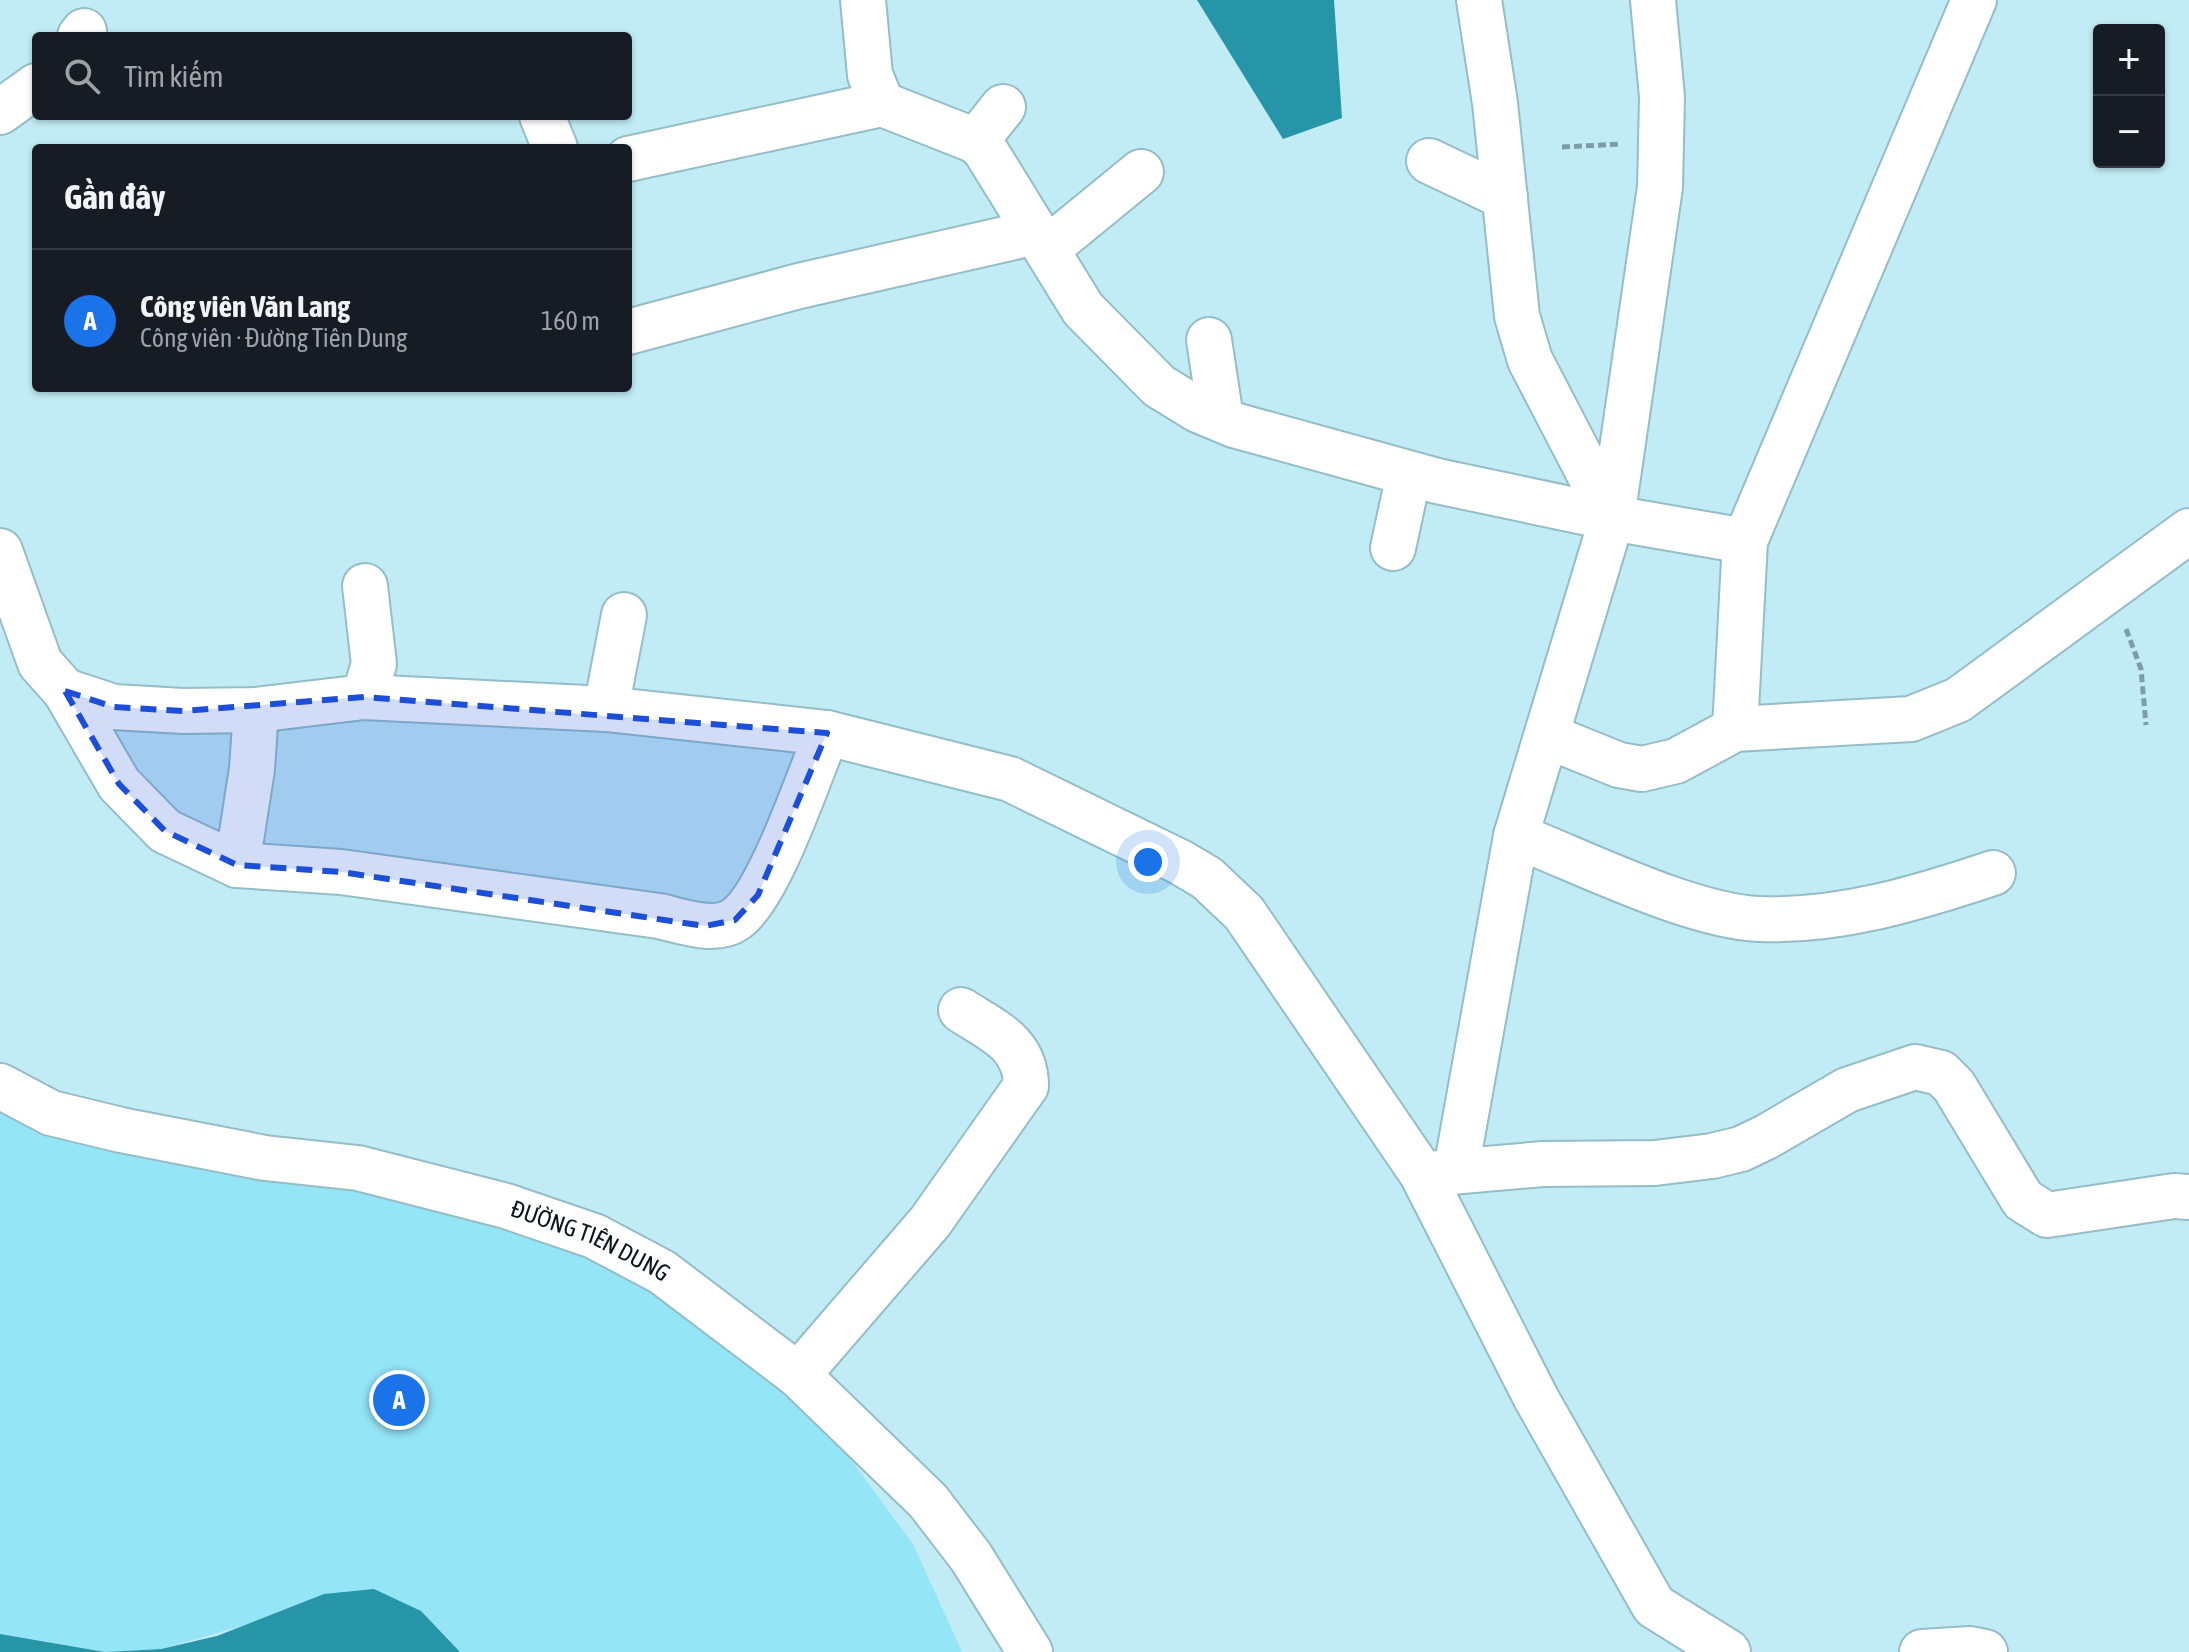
<!DOCTYPE html>
<html lang="vi">
<meta charset="utf-8">
<style>
body{margin:0;font-family:"Asap Condensed",sans-serif;background:#242831;color:#f1f3f6}
.controls{position:absolute;right:24px;top:24px;display:grid;overflow:hidden;border-radius:8px;box-shadow:0 2px 6px #0004}
.controls button{width:72px;height:72px;display:grid;place-items:center;padding:0;border:0;border-bottom:2px solid #363941;background:#171b24;color:#f1f3f6;font:40px sans-serif}
.you{position:absolute;left:1148px;top:862px;width:28px;height:28px;margin:-20px;border:6px solid #fff;border-radius:50%;background:#1a73e8;box-shadow:0 0 0 12px #1a73e833}
.badge{display:grid;place-items:center;width:52px;height:52px;border-radius:50%;background:#1a73e8;color:#fff;font-size:26px;font-weight:700}
.pin{position:absolute;translate:-50% -50%;border:4px solid #fff;box-shadow:0 2px 8px #0006}
.list{margin:0;padding:0;list-style:none}
h2{display:flex;justify-content:space-between;align-items:center;height:104px;margin:0;padding:0 32px;font-size:34px}
h2 small{font-size:26px;font-weight:400;color:#9ea1a6}
.list li{display:grid;grid-template-columns:52px 1fr auto;gap:24px;align-items:center;box-sizing:border-box;height:144px;padding:0 32px;border-top:2px solid #363941}
.list b{display:block;font-size:30px;white-space:nowrap}
.list p{margin:0;font-size:26px;white-space:nowrap;color:#9ea1a6}
.list em{font-size:26px;font-style:normal;color:#9ea1a6}
.icon{flex:none;width:44px;height:44px;fill:none;stroke:currentColor;stroke-width:2;stroke-linecap:round;stroke-linejoin:round}
.map{position:relative;flex:none;width:2189px;height:1652px;overflow:hidden}
.search{position:absolute;background:#171b24;box-shadow:0 2px 6px #0004;left:32px;top:32px;width:600px;height:88px;display:flex;align-items:center;gap:20px;box-sizing:border-box;padding:0 28px;border-radius:8px;color:#9ea1a6;font-size:30px}
.panel{position:absolute;background:#171b24;box-shadow:0 2px 6px #0004;left:32px;top:144px;width:600px;height:248px;border-radius:8px}
.map>svg:first-child{display:block}
.green{fill:#94e5f6}
.water{fill:#2795a8}
.lines{fill:none;stroke-linecap:round;stroke-linejoin:round}
.minor-casing{stroke:#95bdc6;stroke-width:48}
.path{stroke:#7e9ea5;stroke-width:5;stroke-dasharray:8 4;stroke-linecap:butt}
.minor{stroke:#fff;stroke-width:44}
.marked{fill:#1d4ed8;fill-opacity:0.2;stroke:#1d4ed8;stroke-width:6;stroke-dasharray:16 10;stroke-linejoin:round}
.labels{text-anchor:middle;stroke-width:6;stroke-linejoin:round;paint-order:stroke}
.street-label{font-size:24px;fill:#07171a;stroke:#c2ecf5}
</style>
<div class="map">
<svg width="2189" height="1652" viewBox="0 0 2189 1652">
<rect width="100%" height="100%" fill="#c2ecf5"/>
<!-- green -->
<path class="green" d="M0 1089 582 1243 763 1365 832 1434 913 1544 962 1652H460L421 1611 266 1619 161 1649 105 1652 0 1634Z"/>
<!-- water -->
<path class="water" d="M1197 0H1334L1342 118 1283 139Z
M374 1589 421 1611 460 1652H0V1634L105 1652 161 1649 217 1636 324 1594Z"/>
<g class="lines">
<!-- minor casing -->
<g class="minor-casing">
<g id="minor">
<path d="M863 0 870 75 882 104"/>
<path d="M1479 0 1495 103 1517 316 1530 360 1612 518"/>
<path d="M80 36 84 31"/>
<path d="M0 112 36 86"/>
<path d="M542 116 555 148"/>
<path d="M976 141 1003 107"/>
<path d="M628 159 882 104 976 141 985 150 1083 309 1159 386 1198 410 1234 425 1437 481 1612 518 1745 541"/>
<path d="M1429 161 1505 197"/>
<path d="M1047 249 1141 172"/>
<path d="M628 332 799 286 1036 232"/>
<path d="M1209 340 1221 419"/>
<path d="M1393 548 1409 474"/>
<path d="M0 551 40 663 65 691 114 707 183 711 256 710 364 697 606 709 827 733 1010 779 1180 862 1207 878 1244 913 1422 1174 1536 1398 1654 1606 1728 1652"/>
<path d="M65 691 119 784 165 831 237 865 341 872 659 916C682 921 715 934 736 919 770 895 809 775 827 733"/>
<path d="M364 697 374 664 365 586"/>
<path d="M606 709 624 615"/>
<path d="M1735 729 1745 541 1974 0"/>
<path d="M1547 736 1619 765 1642 769 1676 761 1735 729 1911 719 1958 700 2189 531"/>
<path d="M1516 836C1583 862 1690 916 1759 919 1840 922 1918 898 1993 873"/>
<path d="M237 865 252 769 256 710"/>
<path id="s1" d="M0 1086 51 1113 121 1130 265 1158 358 1168 506 1206 594 1236 662 1272 798 1375 928 1501 971 1557 1030 1652"/>
<path d="M1456 1170 1516 836 1612 518 1660 187 1662 97 1653 0"/>
<path d="M1428 1174 1543 1164 1655 1163 1712 1156 1741 1149 1766 1137 1847 1090 1915 1067 1941 1073 1954 1086 2023 1200 2047 1215 2174 1196 2189 1197"/>
<path d="M798 1375 930 1222 1026 1086C1026 1043 993 1031 961 1010"/>
<path d="M1922 1652 1970 1649 1985 1652"/>
</g>
</g>
<!-- path -->
<path class="path" d="M1562 147 1622 144
M2126 629 2141 669 2146 725"/>
<!-- minor -->
<use href="#minor" class="minor"/>
</g>
<!-- marked area -->
<path class="marked" d="M65 691 114 707 183 711 364 697 827 733 758 895 735 920 705 926 341 872 237 865 165 831 119 784Z"/>
<g class="labels">
<!-- street labels -->
<g class="street-label">
<text dy="8" stroke="none"><textPath href="#s1" startOffset="614">ĐƯỜNG TIÊN DUNG</textPath></text>
</g>
</g>
</svg>
<div class="controls">
<button>+</button>
<button>−</button>
</div>
<div class="you"></div>
<div class="pin badge" style="left:399px;top:1400px">A</div>
<div class="search"><svg class="icon" aria-label="search" viewBox="0 0 24 24"><circle cx="10" cy="10" r="6"/><path d="M15 15l6 6"/></svg>Tìm kiếm</div>
<section class="panel">
<h2>Gần đây<small></small></h2>
<ul class="list">
<li><span class="badge">A</span><div><b>Công viên Văn Lang</b><p>Công viên · Đường Tiên Dung</p></div><em>160 m</em></li>
</ul>
</section>
</div>
